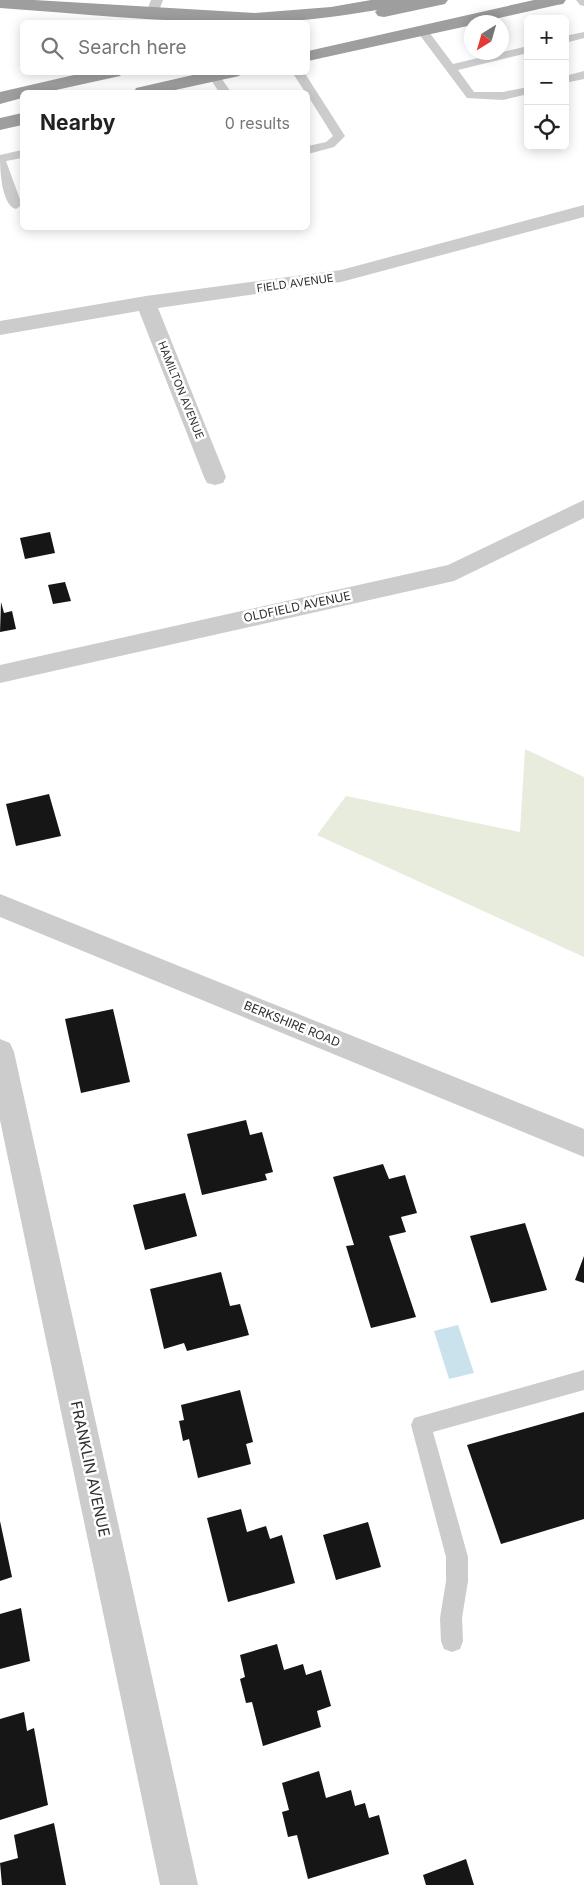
<!DOCTYPE html>
<meta charset="utf-8">
<style>
body{margin:0;font-family:Inter,sans-serif;background:#f6f6f6;color:#222}
.controls{position:absolute;right:15px;top:15px;display:grid;overflow:hidden;border-radius:8px;box-shadow:0 2px 12px #0003}
.controls button{width:45px;height:45px;display:grid;place-items:center;padding:0;border:0;border-bottom:1px solid #e0e0e0;background:#fff;color:#222;font:25px sans-serif}
.compass{position:absolute;left:464px;top:15px;width:45px;height:45px;border-radius:50%;background:#fff;box-shadow:0 2px 12px #0003;rotate:217deg}
.list{margin:0;padding:0;list-style:none}
h2{display:flex;justify-content:space-between;align-items:center;height:65px;margin:0;padding:0 20px;font-size:21px}
h2 small{font-size:16px;font-weight:400;color:#767676}
.icon{flex:none;width:28px;height:28px;fill:none;stroke:currentColor;stroke-width:2;stroke-linecap:round;stroke-linejoin:round}
.map{position:relative;flex:none;width:584px;height:1885px;overflow:hidden}
.search{position:absolute;background:#fff;box-shadow:0 2px 12px #0003;left:20px;top:20px;width:290px;height:55px;display:flex;align-items:center;gap:12px;box-sizing:border-box;padding:0 18px;border-radius:8px;color:#767676;font-size:19px}
.panel{position:absolute;background:#fff;box-shadow:0 2px 12px #0003;left:20px;top:90px;width:290px;height:140px;border-radius:8px}
.map>svg:first-child{display:block}
.green{fill:#e7ecdd}
.water{fill:#cae2eb}
.building{fill:#161616}
.lines{fill:none;stroke-linecap:round;stroke-linejoin:round}
.service{fill:#ccc;fill-rule:evenodd}
.minor{fill:#ccc;fill-rule:evenodd}
.trunk{fill:#9e9e9e;fill-rule:evenodd}
.labels{text-anchor:middle;stroke-width:5;stroke-linejoin:round;paint-order:stroke}
.far-street-label{font-size:11px;fill:#2f2f2f;stroke:#fff}
.street-label{font-size:12px;fill:#2f2f2f;stroke:#fff}
.near-street-label{font-size:15px;fill:#2f2f2f;stroke:#fff}
</style>
<div class="map">
<svg width="584" height="1885" viewBox="0 0 584 1885">
<rect width="100%" height="100%" fill="#fff"/>
<!-- green -->
<path class="green" d="M525 749 584 777V957L317 835 346 796 520 832Z"/>
<!-- water -->
<path class="water" d="M458 1325 474 1373 449 1379 434 1331Z"/>
<!-- building -->
<path class="building" d="M50 532 55 553 25 559 20 538Z
M65 582 71 601 53 604 48 585Z
M1 602 4 613 12 611 16 629 0 632Z
M49 794 61 836 16 846 6 804Z
M113 1009 130 1082 81 1093 65 1019Z
M246 1120 250 1135 262 1132 273 1172 265 1174 267 1180 202 1195 187 1134Z
M383 1164 389 1179 405 1175 417 1213 401 1217 406 1232 389 1236 416 1317 371 1328 346 1246 354 1245 333 1177Z
M185 1193 197 1236 145 1250 133 1205Z
M525 1223 547 1290 491 1303 470 1236Z
M584 1256V1283L575 1280Z
M221 1272 230 1306 240 1304 249 1335 187 1351 184 1343 164 1349 150 1289Z
M240 1390 253 1442 246 1444 251 1464 198 1478 189 1439 183 1441 179 1421 184 1420 181 1405Z
M584 1412V1519L501 1544 467 1445Z
M241 1509 247 1532 266 1526 270 1539 282 1535 295 1583 228 1602 207 1518Z
M0 1521 12 1577 0 1581Z
M368 1522 381 1567 336 1580 323 1535Z
M21 1608 30 1661 0 1669V1614Z
M277 1644 284 1670 303 1664 306 1675 321 1670 331 1706 317 1711 321 1727 263 1746 252 1702 246 1703 240 1679 245 1677 240 1655Z
M24 1712 27 1731 34 1728 48 1805 0 1820V1719Z
M319 1771 326 1798 351 1790 355 1806 365 1803 369 1818 379 1815 389 1854 308 1879 297 1835 288 1837 282 1812 289 1810 282 1783Z
M54 1823 66 1885H2L0 1863 18 1858 14 1835Z
M466 1859 474 1885H426L423 1875Z"/>
<g class="lines">
<!-- service -->
<path class="service" d="M151 0H163L158 13 152 16 146 13Z
M576 0H584V6L580 5Z
M422 27 426 28 453 64 528 46V53L458 70 474 92H503L528 87V94L503 100 467 98 416 30Z
M584 32V38L565 43V36Z
M584 71V79L565 83V76Z
M292 72H304L345 136 334 147 308 154V146L326 142 333 136 308 96V92H305Z
M215 73 219 75 231 92H219L209 77Z
M22 150V158L6 161 22 205 16 209C1 205 0 168 0 155Z
M584 1370V1390L433 1432 468 1557V1581L462 1618 463 1641 460 1649 452 1652 444 1649 441 1641 440 1618 446 1581V1557L411 1425 414 1418Z"/>
<!-- minor -->
<path class="minor" d="M584 205V217L341 282 158 308 226 477 223 483 215 485 207 483 204 477 139 311 0 335V321L146 296 341 270Z
M584 500V518L454 581 0 683V665L448 565Z
M0 894 584 1129V1157L0 917Z
M0 1039 10 1043 14 1052 198 1885H160L0 1120Z"/>
<!-- trunk -->
<path class="trunk" d="M0 0H34L255 13 331 7 371 0H448L445 4 384 17 378 16 375 12 377 10C339 16 301 22 263 22 176 24 87 14 0 8Z
M534 0H566L563 4 557 5 481 22H472V25L308 61V51Z
M87 72H123L120 76 47 92H22V98L0 104V92Z
M206 72H242L239 76 166 92H134L136 88Z
M22 113V125L0 130V118Z"/>
</g>
<g class="labels">
<!-- far-street labels -->
<g class="far-street-label">
<text transform="translate(295 283) rotate(-8)" y="4">FIELD AVENUE</text>
<text transform="translate(181 390) rotate(68)" y="4">HAMILTON AVENUE</text>
</g>
<!-- street labels -->
<g class="street-label">
<text transform="translate(297 607) rotate(-12)" y="4">OLDFIELD AVENUE</text>
<text transform="translate(292 1024) rotate(22)" y="4">BERKSHIRE ROAD</text>
</g>
<!-- near-street labels -->
<g class="near-street-label">
<text transform="translate(90 1469) rotate(78)" y="5">FRANKLIN AVENUE</text>
</g>
</g>
</svg>
<div class="controls">
<button>+</button>
<button>−</button>
<button><svg class="icon" aria-label="locate" viewBox="0 0 24 24"><circle cx="12" cy="12" r="6"/><path d="M12 2v4M12 18v4M2 12h4M18 12h4"/></svg></button>
</div>
<svg class="compass" viewBox="-18 -18 36 36"><path d="M0-13l5 13h-10z" fill="#e53935"/><path d="M0 13l5-13h-10z" fill="#767676"/></svg>
<div class="search"><svg class="icon" aria-label="search" viewBox="0 0 24 24"><circle cx="10" cy="10" r="6"/><path d="M15 15l6 6"/></svg>Search here</div>
<section class="panel">
<h2>Nearby<small>0 results</small></h2>
<ul class="list">
</ul>
</section>
</div>
